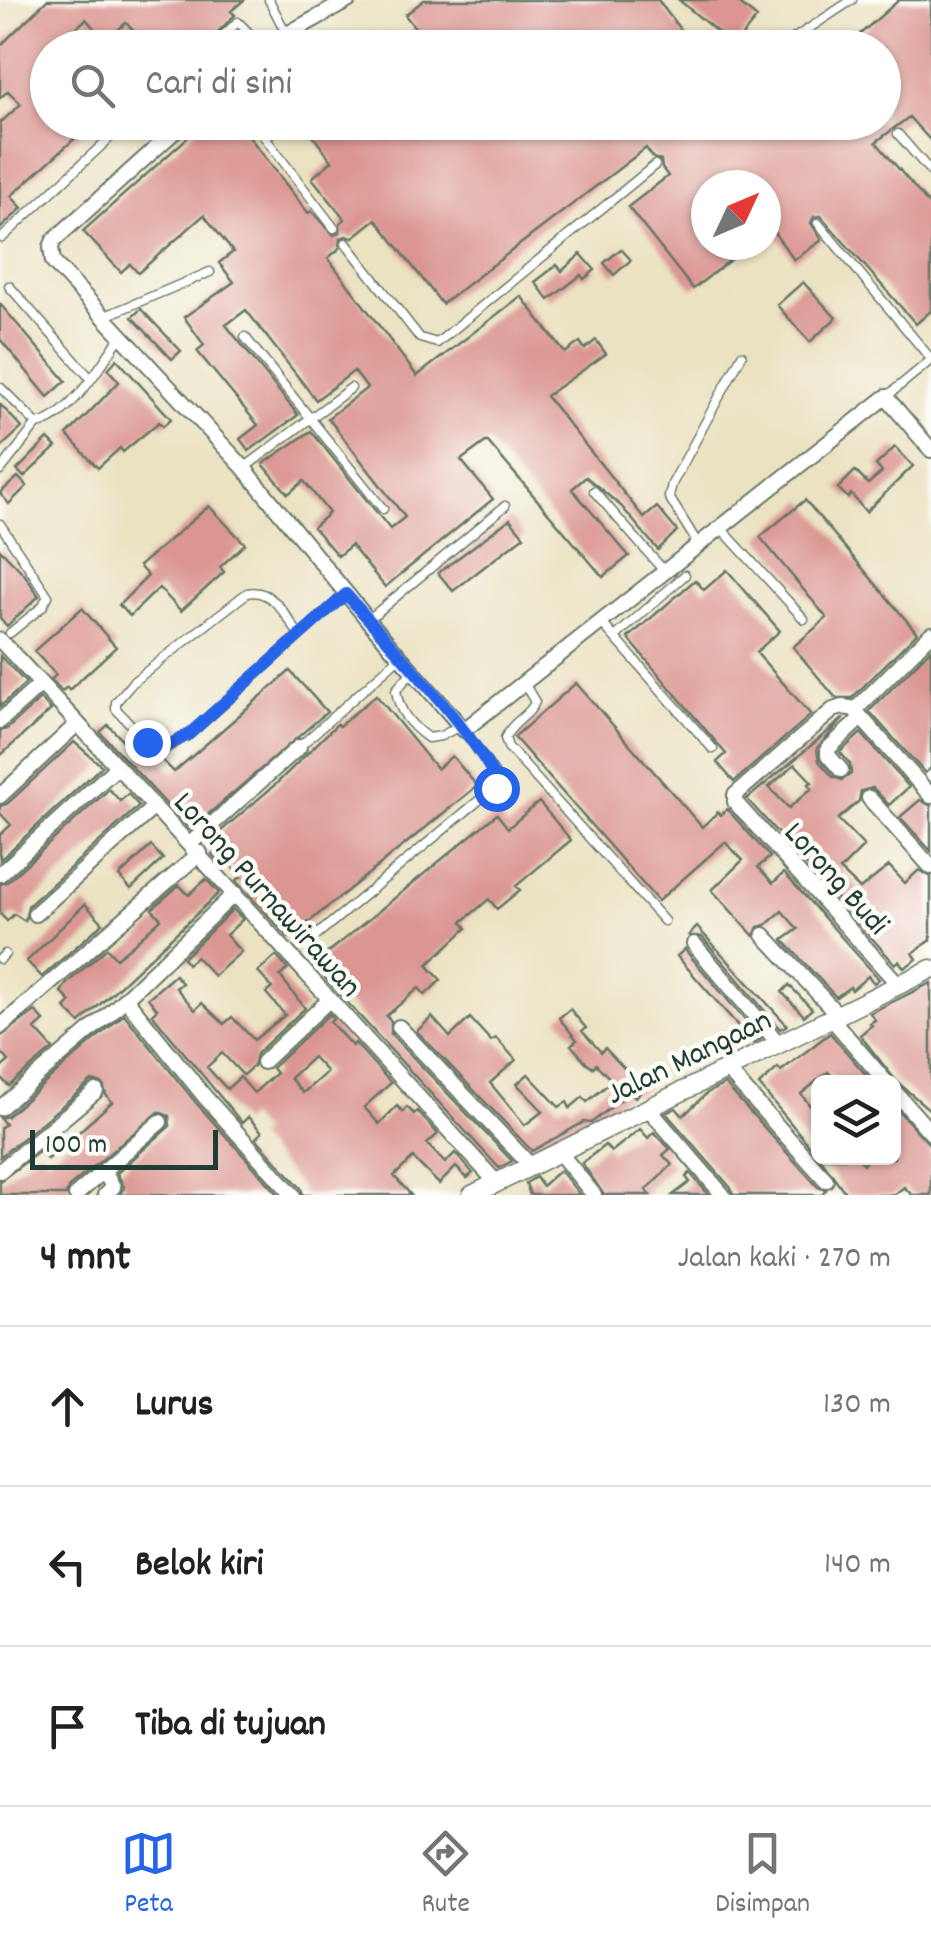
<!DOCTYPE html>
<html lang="id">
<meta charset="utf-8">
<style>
body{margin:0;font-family:Dekko,sans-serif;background:#f2f2f2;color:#202124}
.controls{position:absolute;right:30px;bottom:30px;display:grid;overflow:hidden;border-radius:15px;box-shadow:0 2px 8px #0004}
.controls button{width:90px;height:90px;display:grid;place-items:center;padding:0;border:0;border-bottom:2px solid #e0e0e0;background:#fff;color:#202124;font:50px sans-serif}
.compass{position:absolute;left:691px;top:170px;width:90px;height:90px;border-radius:50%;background:#fff;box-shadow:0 2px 8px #0004;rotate:46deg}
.scale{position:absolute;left:30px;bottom:25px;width:188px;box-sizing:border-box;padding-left:10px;border:5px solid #1f3d34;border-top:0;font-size:28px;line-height:35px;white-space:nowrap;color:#1f3d34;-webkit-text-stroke:8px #fdfcf7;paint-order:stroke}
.stop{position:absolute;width:30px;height:30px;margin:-22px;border:8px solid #2563eb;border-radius:50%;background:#fff}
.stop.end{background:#2563eb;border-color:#fff;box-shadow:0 2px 10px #0008}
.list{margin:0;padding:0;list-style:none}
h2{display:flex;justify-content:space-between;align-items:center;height:130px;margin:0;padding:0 40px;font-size:42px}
h2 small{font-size:32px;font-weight:400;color:#757577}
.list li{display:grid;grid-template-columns:65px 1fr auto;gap:30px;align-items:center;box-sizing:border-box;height:160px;padding:0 40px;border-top:2px solid #e0e0e0}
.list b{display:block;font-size:38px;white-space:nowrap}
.list em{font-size:32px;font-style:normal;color:#757577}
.icon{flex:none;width:55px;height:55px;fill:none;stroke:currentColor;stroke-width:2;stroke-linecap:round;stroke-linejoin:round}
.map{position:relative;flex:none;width:931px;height:1195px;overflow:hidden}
.search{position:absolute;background:#fff;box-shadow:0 2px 8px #0004;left:30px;right:30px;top:30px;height:110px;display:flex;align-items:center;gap:25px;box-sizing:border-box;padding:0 35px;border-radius:55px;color:#757577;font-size:38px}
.sheet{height:610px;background:#fff}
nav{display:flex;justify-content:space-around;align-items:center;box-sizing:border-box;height:140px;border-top:2px solid #e0e0e0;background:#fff;font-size:28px;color:#757577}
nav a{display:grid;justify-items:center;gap:5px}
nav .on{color:#2563eb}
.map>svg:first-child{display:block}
.building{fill:#db9692;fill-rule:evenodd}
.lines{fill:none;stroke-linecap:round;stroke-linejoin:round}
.service-casing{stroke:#676;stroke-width:11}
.minor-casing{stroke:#676;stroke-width:18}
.tertiary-casing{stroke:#676;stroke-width:21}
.service{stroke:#fff;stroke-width:8}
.minor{stroke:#fff;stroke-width:14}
.tertiary{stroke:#fff;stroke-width:18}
.route{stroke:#2563eb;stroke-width:12}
.labels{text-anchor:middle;stroke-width:9;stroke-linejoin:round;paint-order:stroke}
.street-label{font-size:32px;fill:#1f3d34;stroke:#fdfcf7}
</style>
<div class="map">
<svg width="931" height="1195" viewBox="0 0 931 1195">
<rect width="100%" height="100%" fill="#fdfcf7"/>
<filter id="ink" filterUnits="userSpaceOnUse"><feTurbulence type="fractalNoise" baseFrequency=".01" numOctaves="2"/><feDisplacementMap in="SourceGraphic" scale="20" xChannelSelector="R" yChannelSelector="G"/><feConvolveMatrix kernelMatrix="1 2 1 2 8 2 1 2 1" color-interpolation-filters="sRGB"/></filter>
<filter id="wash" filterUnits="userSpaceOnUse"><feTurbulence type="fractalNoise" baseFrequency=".0048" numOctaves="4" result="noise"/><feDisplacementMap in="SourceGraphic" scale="40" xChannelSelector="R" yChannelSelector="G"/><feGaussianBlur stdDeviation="2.25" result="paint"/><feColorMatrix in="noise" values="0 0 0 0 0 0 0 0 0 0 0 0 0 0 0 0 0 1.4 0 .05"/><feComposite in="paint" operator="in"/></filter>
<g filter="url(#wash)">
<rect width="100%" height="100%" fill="#ebe2c2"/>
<g id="blocks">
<!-- building -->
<path class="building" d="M47 0H244L231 11 235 15 202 48H129L140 38 126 23 105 41 86 19 55 48H48V54L41 60 48 67V122H93L11 196 22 208 0 229V123L21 104 8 91 0 98V46Z
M424 0H658L694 48H392L416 29 405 15Z
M679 0H735L757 18 734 46Z
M899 0H931V141L909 117 876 142 931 207V311L916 324 821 216 814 217 811 223 822 240 794 260 771 228 766 232V185H706V245H749L693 289 628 207 668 176 662 168 661 161 653 158 646 148 442 304 376 219 352 238 346 236 341 238 340 248 328 258 417 376 521 296 565 353 580 342 585 349 596 340 606 354 546 396 644 518 657 507 677 531 658 550 621 506 586 477 572 489 629 556 603 577 487 441 461 460 493 499 385 587 351 545 338 556 313 527 329 513 304 481 288 494 263 464 311 431 390 529 405 517 328 418 367 388 354 371 316 400 246 310 226 325 298 415 249 451 240 439 258 425 197 351 204 345 184 317 234 282 219 263 233 252 204 215 138 273 130 264 121 272 83 231 205 122H238L308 213 311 211 334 235 340 232V223L345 219 312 178 332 161 309 131 320 122H884V48H844Z
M621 249 631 260 614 275 604 263Z
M581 254 595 270 584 279 581 275 549 300 535 282 557 265 562 271Z
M803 282 836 318 810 342 777 305Z
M0 304 66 381 48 397 0 339Z
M141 309 181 351 172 359 132 317Z
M117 359 171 419 163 426 159 422 123 452 120 448 98 468 67 435 119 382 108 369Z
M0 404 22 428 0 448Z
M48 439 56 447 24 477 17 470Z
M895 447 913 466 866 512 851 494 848 498 838 488 855 471 868 484 882 472 876 465Z
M18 477 27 486 9 504 0 493Z
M805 500 917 633 852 698H836L793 647 827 618 760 537Z
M209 506 245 544 220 567 224 572 181 611 159 588 130 616 119 605 148 576 139 566Z
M510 519 524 536 453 591 438 573Z
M0 549 25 575 39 596 7 626 0 618Z
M727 570 780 631 756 652 811 715 734 782 717 762 726 754 628 638 695 580 704 590Z
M82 608 116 647 69 690 67 687 62 691 51 680 56 675 34 651Z
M931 649V768L925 773 869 711Z
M0 656 26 683 0 707Z
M290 671 327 712 190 830 100 732 108 725 140 758 146 752 158 756 174 772Z
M576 683 702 827 718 812 721 815 727 809 770 857 758 867 773 883 784 873 879 979 874 983 868 976 852 990 850 987 836 997 783 940 798 929 782 911 766 925 758 927 754 936 712 890 743 860 725 842 658 901 514 737Z
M376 695 437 769 452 756 477 786 289 938 236 881 241 877 224 858 219 862 212 854 223 844 215 836 277 783 337 724 339 726Z
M40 699 51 710 0 756V731L7 729Z
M844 718 817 748 819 761 833 777 842 780 851 774 850 764 840 752 861 733 909 787 889 805 873 788 861 791 859 801 838 819 864 846 840 870 860 889 889 866 905 883 919 870 931 877V940L913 953 917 959 904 968 899 961 895 964 747 799ZM795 764 812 782 809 784 812 788 789 808 769 787Z
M74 742 102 766 0 860V835L11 825 0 813V806L7 804Z
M109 789 120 801 128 794 139 806 28 906 25 921 14 914 7 921 0 914V884L7 882Z
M920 800 931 806V851L900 817Z
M539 802 571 840 516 886 520 890 497 909 489 899 462 922 467 928 427 965 441 980 425 995 419 988 386 1016 391 1021V1034L512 1161 499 1168 313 965 497 814 508 828Z
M151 846 163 859 131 889 119 876Z
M206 879 219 893 80 1023 65 1008 71 1002 61 992 67 983 107 948 116 958 130 947 161 919 152 909 179 885 189 895Z
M85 904 103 923 42 977 27 961Z
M233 909 243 919 226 935 241 952 214 976 196 957 187 964 183 958Z
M697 927 787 1025 784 1027 780 1029 702 937 689 935Z
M685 949 686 951 761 1039 753 1043 677 956Z
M276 956 288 969 280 976 305 1008 256 1054 253 1066 243 1075 222 1053 207 1067 227 1089 240 1077 254 1093 276 1073 272 1068 329 1014 333 1019 330 1022 352 1046 355 1043 391 1083 364 1107 379 1124 397 1106 403 1112 407 1107 414 1114 417 1111 438 1134 427 1144 445 1163 455 1153 473 1173 467 1178 456 1167 439 1184 413 1158 394 1176 411 1195H303L301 1188 256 1138 262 1132 248 1117 242 1123 152 1014 157 1009 148 998 175 975 182 983 176 988 195 1010 202 1003 224 1024 232 1017 254 1040 285 1015 266 993 272 988 258 972ZM313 1057 327 1072 303 1093 290 1078Z
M931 983V1111L896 1081 860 1035 872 1025 870 1023 875 1020 870 1013Z
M789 985 812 1009 804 1016 782 992Z
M570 1009 586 1028 582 1031 601 1052 605 1048 634 1079 639 1075 648 1086 635 1097 631 1092 591 1123 584 1122 532 1151 417 1031 432 1017 450 1037 470 1018 491 1041 496 1038 516 1060 490 1083 525 1125 543 1111 517 1084 528 1074 559 1107 567 1102 570 1108 583 1097 587 1102 612 1081 596 1064 593 1067 586 1062 571 1045 577 1040 559 1018Z
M35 1011 44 1021 35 1029 53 1049 9 1086 0 1077V1069L9 1061 0 1051V1037Z
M124 1014 197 1104 279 1195H120L124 1187 117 1173 170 1126 169 1116 159 1112 69 1187 66 1195H0V1181L40 1151 47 1159 57 1152 112 1102 106 1095 103 1084 92 1081 0 1157V1128L5 1124 0 1118 7 1116Z
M830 1033 872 1082H838L828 1072 801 1094 818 1116V1156L759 1085 778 1068 781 1071Z
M725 1084 818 1187 826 1190 822 1195H733L731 1188 666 1113 676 1108 683 1116 707 1093Z
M894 1106 931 1146V1195H912L904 1187 894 1195H847L820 1158H858L863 1164 870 1158H894Z
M640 1129 648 1138 654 1132 670 1149 663 1155 672 1165 646 1190 650 1195H604L582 1163 605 1145 611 1152Z
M560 1170 580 1195H530L526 1183 536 1177 542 1186Z
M690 1173 709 1195H673L690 1182 686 1177Z"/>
</g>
</g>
<g filter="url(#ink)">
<use href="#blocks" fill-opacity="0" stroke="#676" stroke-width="2.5"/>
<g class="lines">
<!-- service casing -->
<g class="service-casing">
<path id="service" d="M269 0 286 33
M793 39 852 0
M209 48 238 22 263 47
M253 122 334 228
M898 134 931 172
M265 138 284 122
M818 223 931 359
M2 238 127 122
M346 243 420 338 437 343 655 165
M9 286 91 379
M103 317 210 272
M245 337 383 509
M0 387 37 424C69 420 103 362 121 336
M886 397 931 360
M244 468 351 388
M0 471 37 424
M594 491 665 572
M0 524 48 596 42 607 10 633
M721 528 804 619
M698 544 669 497 672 484 742 355
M368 620 505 506
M601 622 713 749
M299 635C287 617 272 587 247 593L133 682 116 702V709L153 748H166L189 735 346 594
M615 637 685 575
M413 671 396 690C399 712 410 725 428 738L441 736 460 726
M524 683 535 702C530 716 512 721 505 738L508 747 664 921
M299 747 400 657
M307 943 495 787 494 773 464 730
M0 959 5 954"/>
</g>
<!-- minor casing -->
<g class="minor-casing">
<path id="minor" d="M262 48 349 0
M185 122 54 240 51 247 53 262 244 468 368 620 464 730 886 397 931 450
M0 640C168 819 331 1002 497 1183
M856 709 843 707 833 710 735 795V802L899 985
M856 709 858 714 931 796
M856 709 931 634
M0 721 41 684
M841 770 828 755V749L861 718
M0 796 76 725
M869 798 931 867
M191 843 299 747
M0 874 117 767
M35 914 154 807
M764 935 838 1015
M694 944 779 1044
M125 998 205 1097 293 1195
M831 1018 886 1082
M0 1027 200 853
M399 1027 531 1166
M263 1062 329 1000
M727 1070 826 1180
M894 1091 931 1133
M0 1108 108 1015 235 893
M648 1108 723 1195
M559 1152 594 1195
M0 1171 96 1091
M104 1171 113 1187 105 1195
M76 1195 160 1122"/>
</g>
<!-- tertiary casing -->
<g class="tertiary-casing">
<path id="tertiary" d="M472 1195 931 969"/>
</g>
<!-- service -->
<use href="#service" class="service"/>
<!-- minor -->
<use href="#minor" class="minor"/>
<!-- tertiary -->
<use href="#tertiary" class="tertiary"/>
</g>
</g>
<g class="lines" filter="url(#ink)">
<!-- route -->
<path class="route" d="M147 742 160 750 189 734 346 594C372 625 499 757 496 788"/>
</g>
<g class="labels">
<!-- street labels -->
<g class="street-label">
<text transform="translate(838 877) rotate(48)" y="11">Lorong Budi</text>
<text transform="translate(269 893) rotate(48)" y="11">Lorong Purnawirawan</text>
<text transform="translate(688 1055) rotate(-26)" y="11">Jalan Mangaan</text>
</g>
</g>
</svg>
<div class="controls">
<button><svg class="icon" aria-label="layers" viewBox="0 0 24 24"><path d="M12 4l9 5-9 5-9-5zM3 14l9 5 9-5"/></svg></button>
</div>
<svg class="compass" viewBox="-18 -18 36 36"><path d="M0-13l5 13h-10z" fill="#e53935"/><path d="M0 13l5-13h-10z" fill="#757577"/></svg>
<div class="scale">100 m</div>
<div class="stop" style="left:496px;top:788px"></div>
<div class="stop end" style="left:147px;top:742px"></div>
<div class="search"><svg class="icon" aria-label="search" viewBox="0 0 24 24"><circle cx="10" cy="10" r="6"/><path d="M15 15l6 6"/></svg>Cari di sini</div>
</div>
<section class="sheet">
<h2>4 mnt<small>Jalan kaki · 270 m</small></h2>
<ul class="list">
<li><svg class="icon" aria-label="ahead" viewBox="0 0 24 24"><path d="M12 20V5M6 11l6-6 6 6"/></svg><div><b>Lurus</b></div><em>130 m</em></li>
<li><svg class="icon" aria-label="left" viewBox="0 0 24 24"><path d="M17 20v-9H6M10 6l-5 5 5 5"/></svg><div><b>Belok kiri</b></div><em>140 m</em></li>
<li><svg class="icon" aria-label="arrive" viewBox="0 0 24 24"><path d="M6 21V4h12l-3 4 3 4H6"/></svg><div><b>Tiba di tujuan</b></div></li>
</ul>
</section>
<nav>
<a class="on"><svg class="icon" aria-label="map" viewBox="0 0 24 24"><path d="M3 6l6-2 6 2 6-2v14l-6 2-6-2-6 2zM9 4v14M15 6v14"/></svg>Peta</a>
<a><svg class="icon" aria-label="directions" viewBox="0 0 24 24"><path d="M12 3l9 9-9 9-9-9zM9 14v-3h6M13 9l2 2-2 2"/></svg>Rute</a>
<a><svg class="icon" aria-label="saved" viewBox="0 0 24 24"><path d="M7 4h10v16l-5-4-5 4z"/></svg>Disimpan</a>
</nav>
